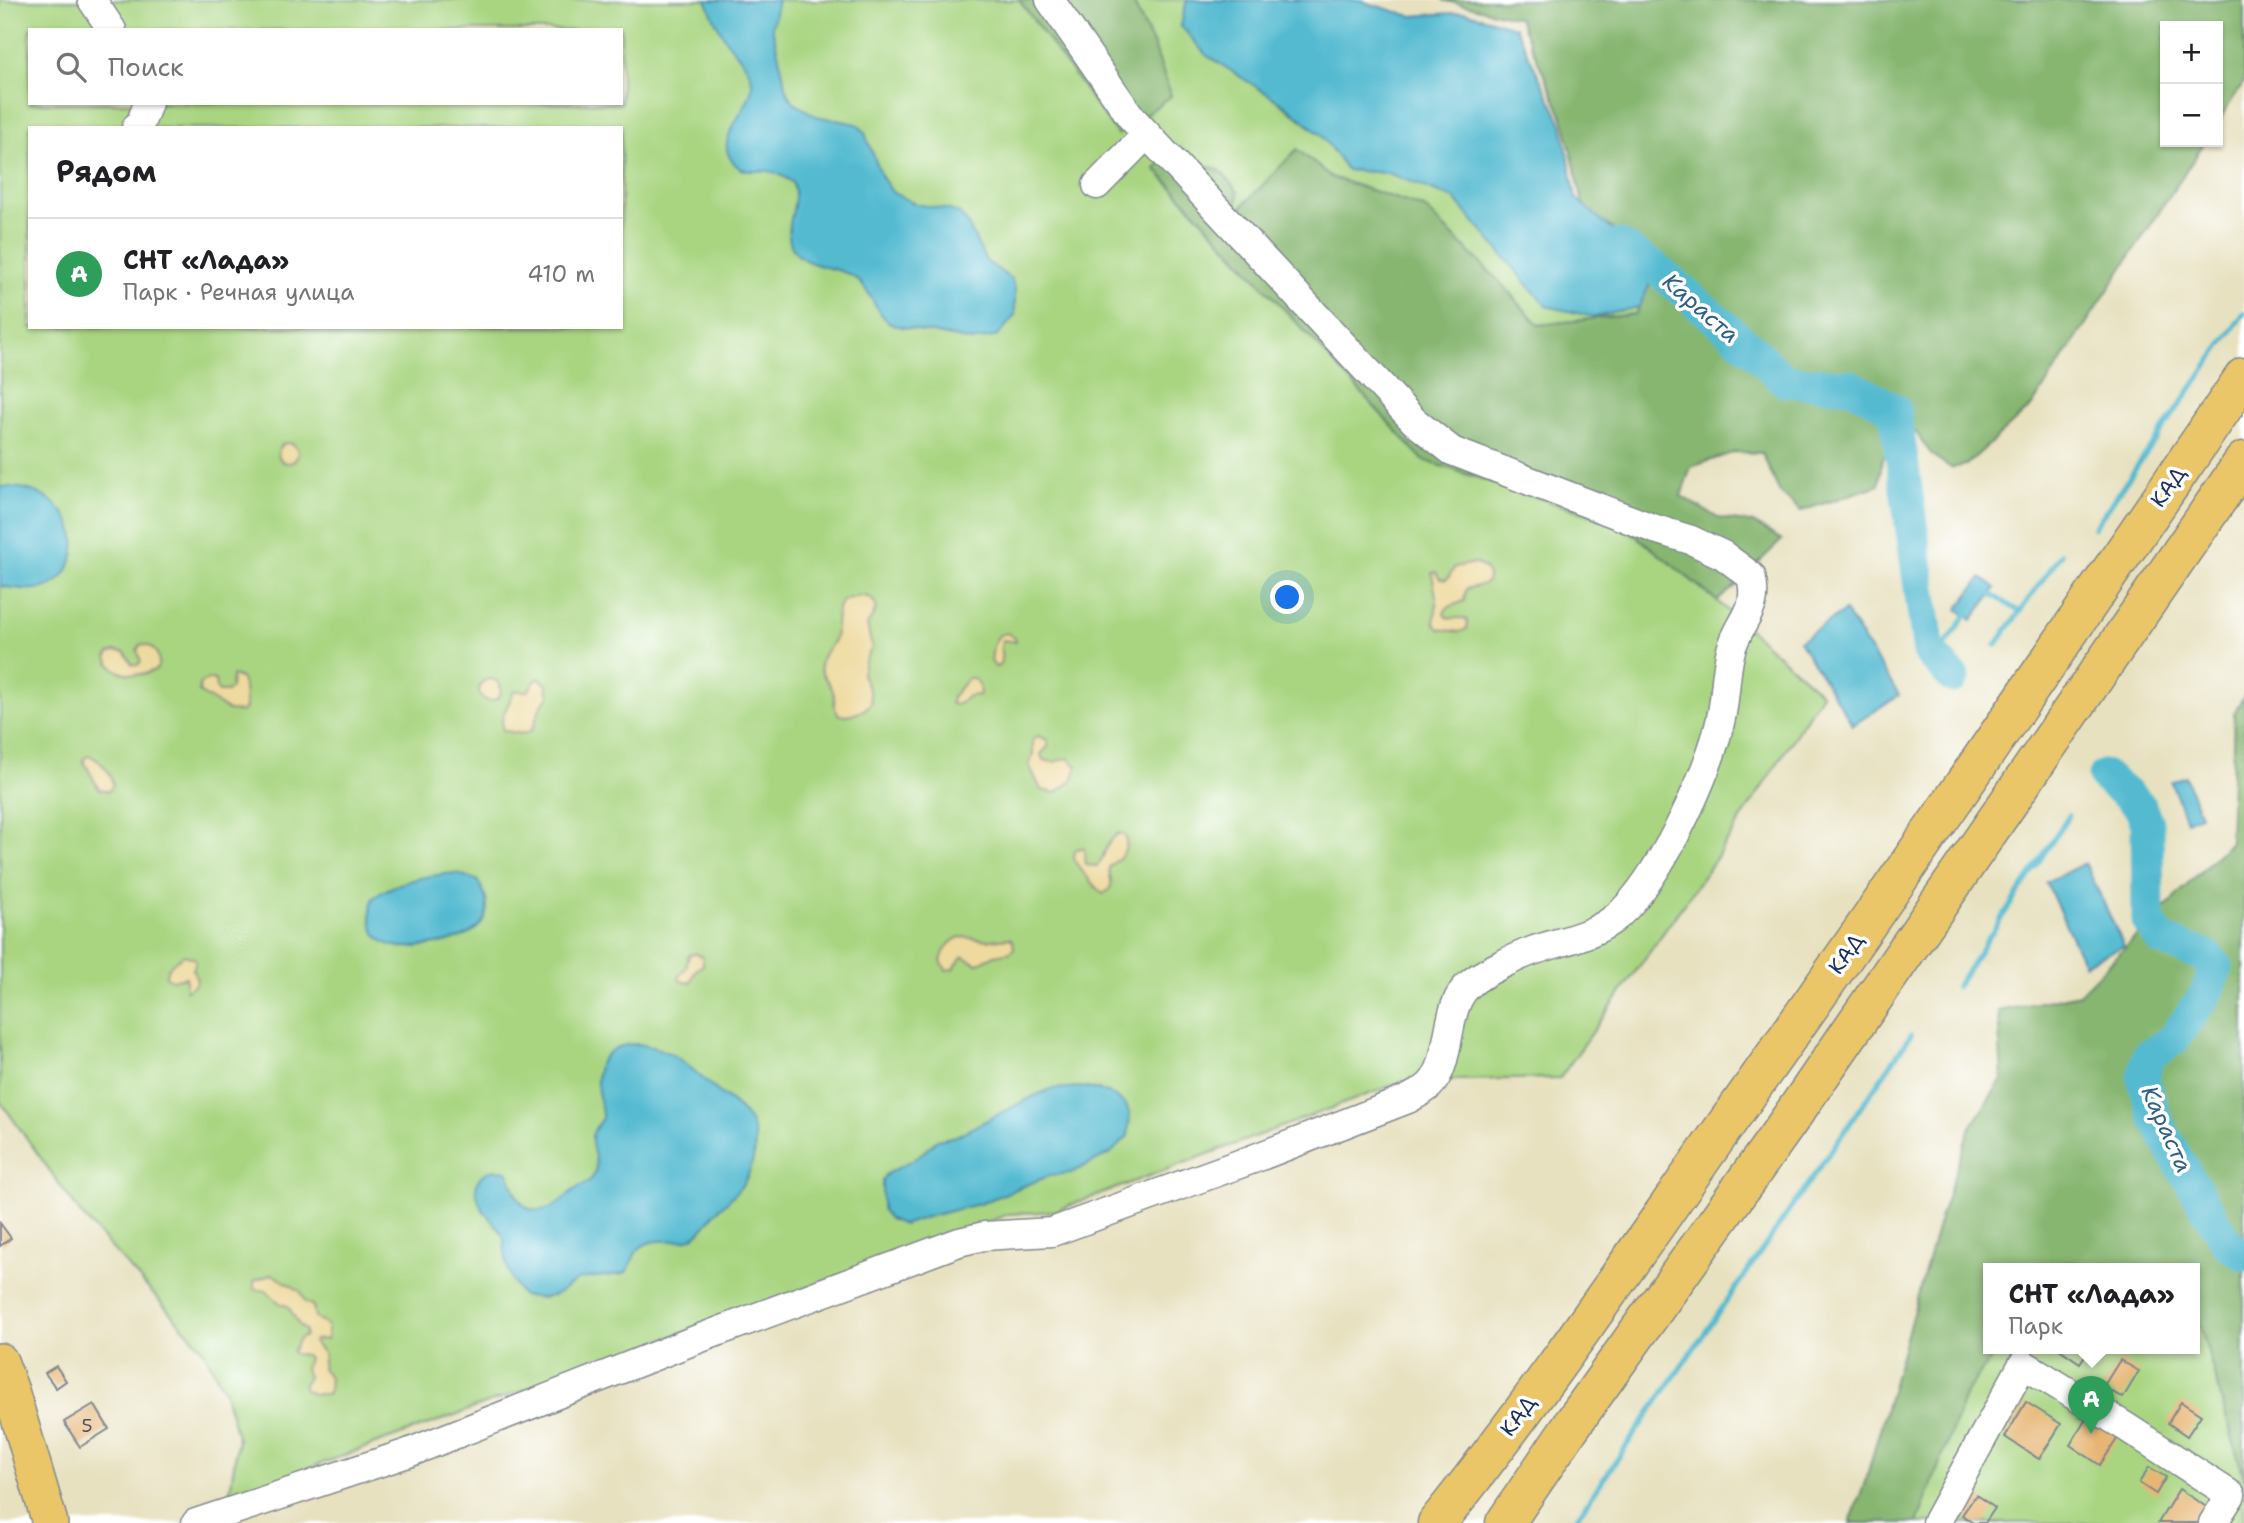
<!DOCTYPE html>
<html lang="ru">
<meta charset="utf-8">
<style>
body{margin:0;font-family:"Shantell Sans",sans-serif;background:#f2f2f2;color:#202124}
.controls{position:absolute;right:21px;top:21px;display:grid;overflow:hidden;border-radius:0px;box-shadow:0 2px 5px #0004}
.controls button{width:63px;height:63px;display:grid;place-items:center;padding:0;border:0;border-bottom:2px solid #e0e0e0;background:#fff;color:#202124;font:35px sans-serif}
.you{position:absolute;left:1288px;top:598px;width:24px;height:24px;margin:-18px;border:5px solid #fff;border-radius:50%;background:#1a73e8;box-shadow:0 0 0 10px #1a73e833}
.badge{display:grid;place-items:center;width:46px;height:46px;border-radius:50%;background:#ea580c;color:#fff;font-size:23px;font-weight:700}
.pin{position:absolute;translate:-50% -58px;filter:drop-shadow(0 2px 4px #0008)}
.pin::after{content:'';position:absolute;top:37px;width:24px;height:21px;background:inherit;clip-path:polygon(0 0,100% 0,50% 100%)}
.popup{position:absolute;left:1983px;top:1263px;width:217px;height:91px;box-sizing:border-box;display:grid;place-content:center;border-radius:0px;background:#fff;filter:drop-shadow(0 2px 5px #0005);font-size:23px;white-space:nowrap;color:#757577}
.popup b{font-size:26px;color:#202124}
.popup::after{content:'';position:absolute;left:50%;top:100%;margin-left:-14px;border:14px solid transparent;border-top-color:#fff}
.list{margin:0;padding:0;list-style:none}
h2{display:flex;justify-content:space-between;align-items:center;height:91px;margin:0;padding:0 28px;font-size:30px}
h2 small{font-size:23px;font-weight:400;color:#757577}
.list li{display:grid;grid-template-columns:46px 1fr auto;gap:21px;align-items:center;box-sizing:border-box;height:112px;padding:0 28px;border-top:2px solid #e0e0e0}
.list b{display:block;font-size:26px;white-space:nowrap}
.list p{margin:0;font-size:23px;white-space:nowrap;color:#757577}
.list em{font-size:23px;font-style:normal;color:#757577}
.icon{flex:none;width:38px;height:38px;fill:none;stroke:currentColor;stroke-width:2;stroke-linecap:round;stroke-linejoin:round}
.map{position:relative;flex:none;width:2244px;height:1523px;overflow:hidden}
.search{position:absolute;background:#fff;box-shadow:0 2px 5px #0004;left:28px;top:28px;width:595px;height:77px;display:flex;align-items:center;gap:18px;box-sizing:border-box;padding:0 24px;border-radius:0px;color:#757577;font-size:26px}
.panel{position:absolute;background:#fff;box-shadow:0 2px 5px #0004;left:28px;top:126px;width:595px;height:203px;border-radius:0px}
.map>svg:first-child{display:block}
.green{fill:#a9d581;stroke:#628270;stroke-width:2;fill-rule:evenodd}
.forest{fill:#86b66f;stroke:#507266;stroke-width:2}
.sand{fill:#eeda9e;stroke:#84847e;stroke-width:2}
.water{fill:#52bad0;stroke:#367497;stroke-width:2}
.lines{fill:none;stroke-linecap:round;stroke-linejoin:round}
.stream{stroke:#52bad0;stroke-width:5}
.river{stroke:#52bad0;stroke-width:33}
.building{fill:#e7b674}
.minor-casing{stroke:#81888e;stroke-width:31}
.major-casing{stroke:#81888e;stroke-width:38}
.highway-casing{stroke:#81888e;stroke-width:41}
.minor{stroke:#fff;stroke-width:28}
.major{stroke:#eac669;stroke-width:35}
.highway{stroke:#eac669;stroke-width:38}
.labels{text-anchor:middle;stroke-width:7;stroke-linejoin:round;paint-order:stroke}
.number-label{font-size:18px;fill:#4e5164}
.street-label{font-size:21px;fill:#1b2f5e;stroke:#fff}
.water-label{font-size:23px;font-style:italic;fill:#2e6086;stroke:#fff}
</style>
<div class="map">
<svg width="2244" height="1523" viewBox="0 0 2244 1523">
<rect width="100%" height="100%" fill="#fff"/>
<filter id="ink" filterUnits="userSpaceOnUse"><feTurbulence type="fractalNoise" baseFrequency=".0143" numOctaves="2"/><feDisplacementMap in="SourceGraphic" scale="14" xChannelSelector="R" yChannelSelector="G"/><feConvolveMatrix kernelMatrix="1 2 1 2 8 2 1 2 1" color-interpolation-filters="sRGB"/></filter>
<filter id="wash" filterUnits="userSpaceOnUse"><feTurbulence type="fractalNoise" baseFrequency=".00686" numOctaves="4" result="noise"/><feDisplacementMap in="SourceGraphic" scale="28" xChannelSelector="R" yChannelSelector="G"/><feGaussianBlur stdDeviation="1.57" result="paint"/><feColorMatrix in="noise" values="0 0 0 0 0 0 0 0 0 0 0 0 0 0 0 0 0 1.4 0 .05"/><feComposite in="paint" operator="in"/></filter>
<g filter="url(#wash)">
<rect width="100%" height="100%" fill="#e7e1bf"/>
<!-- green -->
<path class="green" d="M0 0H1019L1118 135 1171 96 1154 46 1132 0H1187L1181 26 1321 135 1347 170 1388 173 1455 199 1499 248 1595 317 1639 307 1636 314 1539 325 1496 278 1424 208 1331 177 1297 150 1235 214 1160 163 1155 169 1423 460 1624 526 1717 601 1822 694 1715 860 1560 1078 1404 1081 1055 1211 1009 1214 229 1497 238 1439 224 1390 202 1348 81 1214 0 1101ZM30 30H621V103H30ZM30 128H621V327H30Z
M2194 1304 2244 1478V1523H1917L1967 1391 1999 1348H2194Z"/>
<!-- forest -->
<path class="forest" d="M1019 0H1132L1154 46 1171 96 1118 135Z
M1442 0H2244V82L2218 122V26H2165V142H2205L2032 406 1966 465 1951 468 1932 455 1915 431 1882 459 1879 485 1801 511 1780 493 1762 453 1735 452 1691 467 1681 496 1718 518 1753 523 1782 540 1757 564 1736 576 1738 584 1717 601 1624 526 1423 460 1155 168 1160 163 1204 164 1221 171 1238 192 1236 213 1297 149 1331 177 1424 208 1496 278 1538 325 1636 314 1655 259 1584 208 1564 120 1519 18Z
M2244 696V1478L2194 1304V1268H2121L2063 1262 2059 1268H1988V1348H1999L1967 1391 1917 1523H1850L1866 1479 1938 1225 1969 1130 2002 1079 1998 1011 2079 994 2230 842 2234 713Z"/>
<!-- sand -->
<path class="sand" d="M278 453a10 10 0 1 1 20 0a10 10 0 1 1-20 0Z
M1474 563 1485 568C1495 587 1478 585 1466 589L1464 601 1447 608 1444 613 1446 617C1453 620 1460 616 1467 620V629L1459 632 1439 629 1434 623 1437 603 1432 573 1436 572 1439 578 1444 580 1448 578 1455 567Z
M865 596C883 602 875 614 867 625L872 648 865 661 862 674 869 690 871 703C865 712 850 717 839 715 833 708 835 704 834 695 832 682 817 675 821 660 823 651 833 647 835 637 839 614 829 597 865 596Z
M1007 633 1015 638 1016 642 1003 640C997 649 1005 657 999 666L995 667 991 661 993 646 999 635Z
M141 644C155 645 162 657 157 669 140 678 113 677 107 657L109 653 115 651 125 652 132 664 138 665 141 661 137 650Z
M232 676 241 678C246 685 244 699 245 708L242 712 229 711 199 692 200 684 208 679 215 680 216 688 219 692H227L231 688Z
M968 678H973L979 684 980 695 968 696 959 704 953 705 951 703 952 697Z
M537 679H541L547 685 549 697C526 717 547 743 503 730 498 717 510 704 514 691H528Z
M479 690a11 11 0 1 1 22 0a11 11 0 1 1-22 0Z
M1038 736 1048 740V747L1041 754 1043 760 1053 762 1068 758 1077 766 1072 781 1056 793 1041 790 1029 765 1033 754V740Z
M88 755C100 759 112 773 113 785L109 791 99 789 83 760Z
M1119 833 1126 837C1128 854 1120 857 1109 867 1108 878 1118 886 1103 894 1099 892 1079 868 1076 863 1073 858 1074 857 1075 851L1079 848H1084L1086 865 1097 866C1108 855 1100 847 1119 833Z
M960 937 990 940 1010 938 1013 941 1014 948 1011 952 995 955 977 964 963 956 953 969 946 970 941 961C944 950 948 942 960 937Z
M695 953 703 957V965L696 970 690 983 680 981 679 976 686 968 689 955Z
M184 955 194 958 196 960 193 970 197 979 195 985 186 990V977L172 980 166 977C165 967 176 960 184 955Z
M272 1274 300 1291 305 1302 313 1306 315 1317 328 1326 327 1339 314 1340 313 1342 324 1354 322 1368 330 1378 329 1390 327 1394H313L304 1389V1384L308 1377 305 1369 308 1358 305 1355 294 1354 292 1352 299 1339 305 1336V1330L299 1325 288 1306 281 1304 266 1291 254 1289V1281Z"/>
<!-- water -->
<path class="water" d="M706 0H778L772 27 788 95 796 104 816 116 857 124 864 131 882 177 893 193 916 204 950 210 960 214 967 223 986 261 1011 279 1015 289V315L998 336 971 341 893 325C873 313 872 288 852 276 835 265 799 268 791 245 783 224 802 203 792 182 785 177 777 172 768 171 757 170 745 174 737 166 707 141 752 111 752 84 752 68 737 55 728 43 719 30 712 15 706 0Z
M1187 0H1363L1367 3 1411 16 1465 12 1515 27 1562 124 1576 198 1657 269 1639 307 1595 317 1546 306 1455 199 1388 173 1347 170 1321 135 1285 105 1206 55 1181 26Z
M0 487C27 485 55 496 69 521 82 545 71 582 43 588 30 591 14 588 0 586Z
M1981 578 1996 588 1972 620 1958 609Z
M1845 611 1899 695 1853 725 1799 641Z
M2185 776 2200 815 2186 821 2171 782Z
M2085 863 2124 946 2084 964 2046 882Z
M456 873 477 880C501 916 478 936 442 943 417 948 374 956 371 919 370 911 370 906 373 898 396 881 428 875 456 873Z
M638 1044C680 1051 685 1065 715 1089 726 1098 739 1106 747 1117 761 1136 754 1171 740 1188 733 1197 725 1204 717 1211 710 1218 704 1230 696 1235 680 1247 655 1234 640 1248 631 1255 633 1269 623 1274L579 1279 555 1295 543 1298 523 1296C511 1282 507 1270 505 1252 504 1246 505 1241 503 1236 498 1223 486 1218 481 1206 469 1181 481 1167 507 1171 513 1180 513 1192 520 1201 534 1220 558 1206 570 1193 578 1185 590 1185 595 1173 599 1160 590 1148 592 1136 593 1130 599 1123 602 1118 602 1106 598 1096 597 1084 595 1056 613 1044 638 1044Z
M1082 1087 1108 1092 1126 1105 1130 1115 1128 1136 1111 1153 1071 1173 1051 1175 982 1203 927 1217 903 1225 889 1219 882 1210V1181L885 1175 919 1156 937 1140 956 1136 1034 1096 1051 1089Z"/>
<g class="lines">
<!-- stream -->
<path class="stream" d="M2094 528 2244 313
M1991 594 2020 612
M1996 645 2061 554
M1936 659 1966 615
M1956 987 2069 816
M1573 1523 1911 1035
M1642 1523H1649"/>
<!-- river -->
<path class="river" d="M1619 245 1657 269 1754 351 1785 381 1851 386 1895 410 1929 652 1953 677
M2104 776 2139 805 2147 823 2148 921 2162 940 2208 957 2217 967 2206 994 2172 1041 2149 1055 2143 1078 2155 1117 2172 1150 2228 1244 2244 1255"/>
</g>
<g id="blocks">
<!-- building -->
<path class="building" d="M0 1223 11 1238 0 1246Z
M2058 1348H2090L2080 1363Z
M2120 1360 2139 1371 2123 1398 2103 1387Z
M56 1366 66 1381 56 1388 45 1373Z
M2026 1402 2061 1424 2039 1459 2005 1437Z
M2181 1402 2201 1415 2187 1436 2168 1423Z
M94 1404 109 1429 80 1447 64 1422Z
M2088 1416 2119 1436 2100 1465 2070 1445Z
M2149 1467 2166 1477 2156 1494 2139 1483Z
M2179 1489 2208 1508 2199 1523H2158Z
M1976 1495 1995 1508 1985 1523H1973L1962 1515Z"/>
</g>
</g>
<g filter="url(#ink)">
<use href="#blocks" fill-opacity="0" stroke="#81888e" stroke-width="2"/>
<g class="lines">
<!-- minor casing -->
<g class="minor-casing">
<path id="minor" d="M92 0 112 30
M136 128 141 122 148 103
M1097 185 1147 134
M196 1523 408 1453 690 1342 959 1242 984 1236 1052 1232 1253 1159 1408 1099C1415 1095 1424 1091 1430 1085 1454 1061 1442 1005 1471 983 1482 973 1518 956 1532 951 1558 942 1588 937 1611 921 1656 889 1710 772 1721 718 1726 696 1725 672 1731 650 1740 619 1760 611 1751 576L1723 555 1691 540 1652 528 1452 451 1414 421 1131 117 1050 0
M1936 1523 2023 1364 2126 1427 2231 1495 2213 1523"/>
</g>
<!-- major casing -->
<g class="major-casing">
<path id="major" d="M0 1361 11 1391 50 1523"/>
</g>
<!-- highway casing -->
<g class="highway-casing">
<path id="highway" d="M1437 1523C1538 1397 1629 1262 1722 1130 1899 881 2071 629 2244 377
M1505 1523 1571 1426 1788 1122 2244 461"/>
</g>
<!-- minor -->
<use href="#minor" class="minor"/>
<!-- major -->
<use href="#major" class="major"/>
<!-- highway -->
<use href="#highway" class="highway"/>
</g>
</g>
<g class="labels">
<!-- number labels -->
<g class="number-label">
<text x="87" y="1432">5</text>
</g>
<!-- street labels -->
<g class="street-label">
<text transform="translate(2168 487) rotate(-55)" y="7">КАД</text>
<text transform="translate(1846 954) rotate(-55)" y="7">КАД</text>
<text transform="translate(1518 1416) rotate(-54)" y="7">КАД</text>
</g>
<!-- water labels -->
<g class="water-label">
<text transform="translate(1701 308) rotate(41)" y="8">Караста</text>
<text transform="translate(2167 1129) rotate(66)" y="8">Караста</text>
</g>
</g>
</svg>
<div class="controls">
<button>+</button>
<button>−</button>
</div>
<div class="you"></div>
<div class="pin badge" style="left:2091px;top:1434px;background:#2e9e5b">A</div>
<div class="popup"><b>СНТ «Лада»</b>Парк</div>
<div class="search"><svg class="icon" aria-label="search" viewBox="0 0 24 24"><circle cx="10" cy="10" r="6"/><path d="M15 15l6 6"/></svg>Поиск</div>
<section class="panel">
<h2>Рядом<small></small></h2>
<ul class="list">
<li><span class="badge" style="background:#2e9e5b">A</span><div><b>СНТ «Лада»</b><p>Парк · Речная улица</p></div><em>410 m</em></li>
</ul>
</section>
</div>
